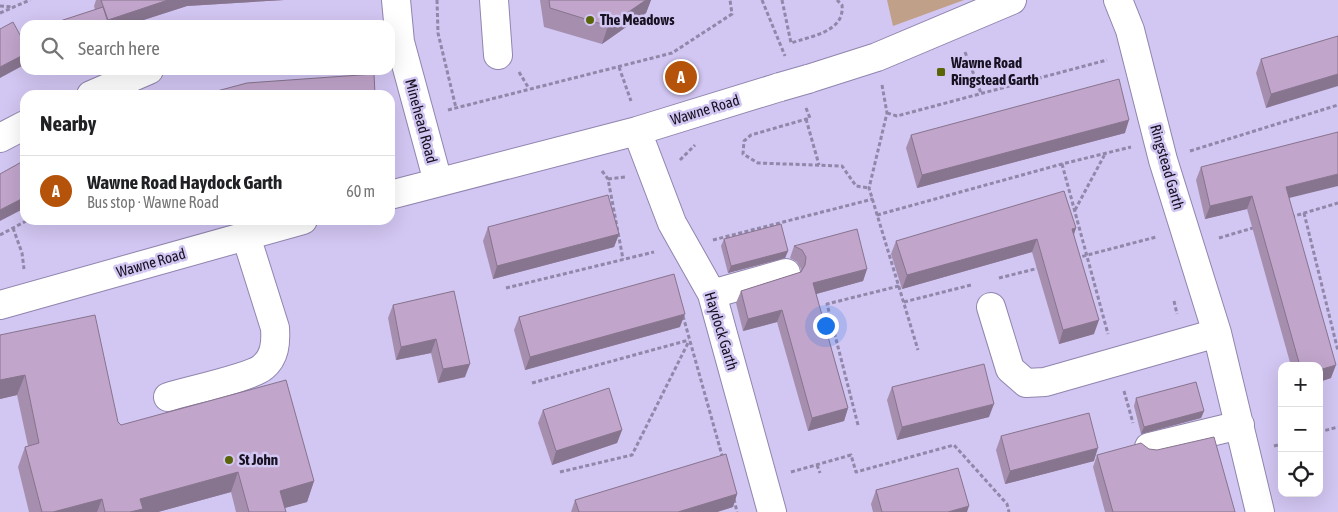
<!DOCTYPE html>
<meta charset="utf-8">
<style>
body{margin:0;font-family:"Asap Condensed",sans-serif;background:#f6f6f6;color:#202124}
.controls{position:absolute;right:15px;bottom:15px;display:grid;overflow:hidden;border-radius:10px;box-shadow:0 5px 20px #0002}
.controls button{width:45px;height:45px;display:grid;place-items:center;padding:0;border:0;border-bottom:1px solid #e0e0e0;background:#fff;color:#202124;font:25px sans-serif}
.you{position:absolute;left:825px;top:325px;width:18px;height:18px;margin:-12px;border:4px solid #fff;border-radius:50%;background:#1a73e8;box-shadow:0 0 0 8px #1a73e833}
.badge{display:grid;place-items:center;width:32px;height:32px;border-radius:50%;background:#b45309;color:#fff;font-size:16px;font-weight:700}
.pin{position:absolute;translate:-50% -50%;border:2px solid #fff;box-shadow:0 1px 5px #0006}
.list{margin:0;padding:0;list-style:none}
h2{display:flex;justify-content:space-between;align-items:center;height:65px;margin:0;padding:0 20px;font-size:21px}
h2 small{font-size:16px;font-weight:400;color:#757577}
.list li{display:grid;grid-template-columns:32px 1fr auto;gap:15px;align-items:center;box-sizing:border-box;height:70px;padding:0 20px;border-top:1px solid #e0e0e0}
.list b{display:block;font-size:19px;white-space:nowrap}
.list p{margin:0;font-size:16px;white-space:nowrap;color:#757577}
.list em{font-size:16px;font-style:normal;color:#757577}
.icon{flex:none;width:28px;height:28px;fill:none;stroke:currentColor;stroke-width:2;stroke-linecap:round;stroke-linejoin:round}
.map{position:relative;flex:none;width:1338px;height:512px;overflow:hidden}
.search{position:absolute;background:#fff;box-shadow:0 5px 20px #0002;left:20px;top:20px;width:375px;height:55px;display:flex;align-items:center;gap:12px;box-sizing:border-box;padding:0 18px;border-radius:15px;color:#757577;font-size:19px}
.panel{position:absolute;background:#fff;box-shadow:0 5px 20px #0002;left:20px;top:90px;width:375px;height:135px;border-radius:15px}
.map>svg:first-child{display:block}
.green{fill:#c1a089}
.lines{fill:none;stroke-linecap:round;stroke-linejoin:round}
.minor-casing{stroke:#9085ae;stroke-width:30}
.path{stroke:#9087a9;stroke-width:3;stroke-dasharray:4 2.5;stroke-linecap:butt}
.minor{stroke:#fff;stroke-width:28}
.minor-bridge-casing{stroke:#9085ae;stroke-width:30;stroke-linecap:butt}
.minor-bridge{stroke:#fff;stroke-width:28}
.wall{fill:#a68eaf}
.shaded-wall{fill:#87748e}
.building{fill:#c1a5cb;stroke:#87748e}
.poi-dot{fill:#5a6508;stroke:#d2c6f2;stroke-width:2}
.labels{text-anchor:middle;stroke-width:5;stroke-linejoin:round;paint-order:stroke}
.poi-label{font-size:15px;font-weight:bold;fill:#161120;stroke:#d2c6f2;text-anchor:start}
.street-label{font-size:15px;fill:#161120;stroke:#d2c6f2}
</style>
<div class="map">
<svg width="1338" height="512" viewBox="0 0 1338 512">
<rect width="100%" height="100%" fill="#d2c6f2"/>
<!-- green -->
<path class="green" d="M887 0H964L893 26Z"/>
<g class="lines">
<!-- minor casing -->
<g class="minor-casing">
<path id="minor" d="M396 0 400 42 438 182
M494 0 498 55
M1118 0 1130 30 1163 160 1217 333 1260 512
M808 79 877 57 1012 0
M91 95 149 70
M637 131 672 223 712 294 772 512
M0 138 25 125
M390 195 637 131 780 87
M712 294 786 273
M0 305 303 220
M991 307 1010 369 1026 383 1045 382 1217 333
M168 397C187 391 252 377 263 367 275 357 276 343 275 328L246 236
M1149 447 1240 425"/>
</g>
<!-- path -->
<path class="path" d="M437 0 438 33 456 108
M762 0 785 56
M782 0 791 43C811 36 845 32 842 5L837 0
M0 6 13 7
M0 13 30 0
M965 52 981 93
M619 67 631 101
M370 70V77
M519 72 528 87
M882 85 887 113 869 188 918 350
M806 108 810 118 751 135 744 141 743 154 758 163 842 166 856 186 869 188
M448 110 672 53 732 14 730 0
M887 113 897 116 1107 60
M806 119 819 165
M1190 151 1338 105
M680 160 695 145
M1062 164 1108 334
M602 171 608 179 623 259
M608 179 625 177
M1075 210 1105 154
M1304 213 1338 351
M877 215 1062 164 1131 147
M1291 217 1338 203
M13 228 22 253 24 269
M0 235 28 220
M1219 238 1256 227
M713 240 873 199
M1076 258 1156 237
M999 278 1039 268
M506 288 654 252
M1174 301 1177 314
M904 302 971 285
M683 316 723 459
M532 383 689 340
M1124 391 1133 423
M858 425 827 304 899 286
M1319 432 1338 427
M1274 446 1282 444
M817 465 820 473
M560 472 632 455 689 341
M791 472 851 455 856 472 954 445 1007 504 1009 512
M734 499 737 512"/>
<!-- minor -->
<use href="#minor" class="minor"/>
<!-- minor-bridge casing -->
<g class="minor-bridge-casing">
<path id="minor-bridge" d="M780 87 808 79"/>
</g>
<!-- minor-bridge -->
<use href="#minor-bridge" class="minor-bridge"/>
</g>
<!-- wall -->
<path class="wall" d="M96 0H284L187 6 128 25H58L60 21 95 10 94 6Z
M540 0H651L646 13 602 44 544 27Z
M1338 36 1266 108 1256 73 1261 59Z
M1125 133 917 188 906 148 911 135Z
M1201 167 1289 198 1331 378 1319 382V366H1291L1247 209 1205 219 1196 180Z
M488 227 619 234 614 247 493 279 483 241Z
M1076 228 1074 235 1094 334 1059 344 1032 252 902 289 891 254 896 241Z
M724 239 788 251 785 258 728 273 721 246Z
M794 246 867 269 863 281 816 294 848 408 844 421 808 431 777 322 743 331 736 303 741 291 801 272V269L797 262 790 258Z
M454 291 465 377 438 383 431 353 396 360 388 318 393 305Z
M519 317 680 327 525 370 514 330Z
M0 335 118 422 121 425 314 481 307 502 285 508 286 512H236L231 492 158 512H29L18 467 25 447 28 446 17 395 0 399Z
M892 387 989 417 897 440 887 400Z
M1136 398 1204 411 1201 418 1141 434 1134 406Z
M543 410 622 430 617 443 552 465 538 423Z
M1001 436 1094 461 1005 484 996 450Z
M1149 449 1235 512H1105L1093 467 1097 455Z
M876 490 967 512H873L871 504Z
M737 494 733 507 717 512H571L575 500Z"/>
<!-- shaded-wall -->
<path class="shaded-wall" d="M168 0H284L187 6 128 25H106L108 20Z
M646 0H651L646 13 602 44 608 26Z
M25 54 24 65 0 78V67Z
M1338 74V86L1266 108 1271 94Z
M1129 120 1125 133 917 188 922 175Z
M1338 174V186L1281 200 1286 187Z
M1252 196 1247 209 1205 219 1210 206Z
M25 197V208L0 221V210Z
M1076 228 1071 241 1072 229Z
M619 234 614 247 493 279 497 266Z
M1037 239 1032 252 902 289 907 275Z
M788 251 785 258 728 273 731 266Z
M867 269 863 281 809 296 813 283Z
M782 310 777 322 743 331 748 319Z
M685 314 680 327 525 370 530 357Z
M1099 320 1094 334 1059 344 1063 330Z
M436 339 431 353 396 360 401 347Z
M470 364 465 377 438 383 443 369Z
M1336 365 1331 378 1319 382V370Z
M25 375 17 395 0 399V380Z
M994 404 989 417 897 440 902 427Z
M848 408 844 421 808 431 812 418Z
M1204 411 1201 418 1141 434 1144 427Z
M622 430 617 443 552 465 556 451Z
M1098 448 1094 461 1005 484 1010 471Z
M238 472 231 492 158 512H130L140 499Z
M314 481 307 502 273 511 280 491Z
M737 494 733 507 717 512H678Z
M102 499 97 512H53Z
M969 506 967 512H948Z"/>
<!-- building -->
<path class="building" d="M101 0H168L108 20Z
M549 0H646L608 26 550 8Z
M103 7 109 25H61L60 21Z
M13 22 25 44V54L0 67V29Z
M1338 36V74L1271 94 1261 59Z
M374 74 375 95H202L247 83Z
M1119 79 1129 120 922 175 911 135Z
M1338 132V174L1286 187 1336 365 1319 370V366H1300L1252 196 1210 206 1201 167Z
M25 160V197L0 210V174Z
M1064 191 1076 228 1072 229 1099 320 1063 330 1037 239 907 275 896 241Z
M608 195 619 234 497 266 488 227Z
M781 224 788 251 731 266 724 239Z
M857 229 867 269 813 283 848 408 812 418 782 310 748 319 741 291 801 272 805 265 806 257 802 250 794 246Z
M674 274 685 314 530 357 519 317Z
M454 291 470 364 443 369 436 339 401 347 393 305Z
M95 315 118 422 121 425 286 380 314 481 280 491 286 512H249L238 472 140 499 143 509 130 512H105L102 499 53 512H42L25 447 39 443 25 375 0 380V335Z
M984 364 994 404 902 427 892 387Z
M1196 382 1204 411 1144 427 1136 398Z
M609 388 622 430 556 451 543 410Z
M1089 413 1098 448 1010 471 1001 436Z
M1214 437 1235 512H1113L1097 455 1141 443 1149 449 1157 450Z
M726 454 737 494 678 512H579L575 500Z
M958 468 969 506 948 512H882L876 490Z"/>
<!-- markers -->
<g class="poi-dot">
<circle cx="590" cy="20" r="5"/>
<rect x="936" y="67" width="10" height="10" rx="2.5"/>
<circle cx="229" cy="460" r="5"/>
</g>
<g class="labels">
<!-- poi labels -->
<g class="poi-label">
<text x="600" y="25">The Meadows</text>
<text x="951" y="68">Wawne Road<tspan x="951" dy="17">Ringstead Garth</tspan></text>
<text x="239" y="465">St John</text>
</g>
<!-- street labels -->
<g class="street-label">
<text transform="translate(705 110) rotate(-17)" y="5">Wawne Road</text>
<text transform="translate(421 121) rotate(75)" y="5">Minehead Road</text>
<text transform="translate(1167 167) rotate(74)" y="5">Ringstead Garth</text>
<text transform="translate(151 263) rotate(-16)" y="5">Wawne Road</text>
<text transform="translate(721 331) rotate(73)" y="5">Haydock Garth</text>
</g>
</g>
</svg>
<div class="controls">
<button>+</button>
<button>−</button>
<button><svg class="icon" aria-label="locate" viewBox="0 0 24 24"><circle cx="12" cy="12" r="6"/><path d="M12 2v4M12 18v4M2 12h4M18 12h4"/></svg></button>
</div>
<div class="you"></div>
<div class="pin badge" style="left:681px;top:77px">A</div>
<div class="search"><svg class="icon" aria-label="search" viewBox="0 0 24 24"><circle cx="10" cy="10" r="6"/><path d="M15 15l6 6"/></svg>Search here</div>
<section class="panel">
<h2>Nearby<small></small></h2>
<ul class="list">
<li><span class="badge">A</span><div><b>Wawne Road Haydock Garth</b><p>Bus stop · Wawne Road</p></div><em>60 m</em></li>
</ul>
</section>
</div>
